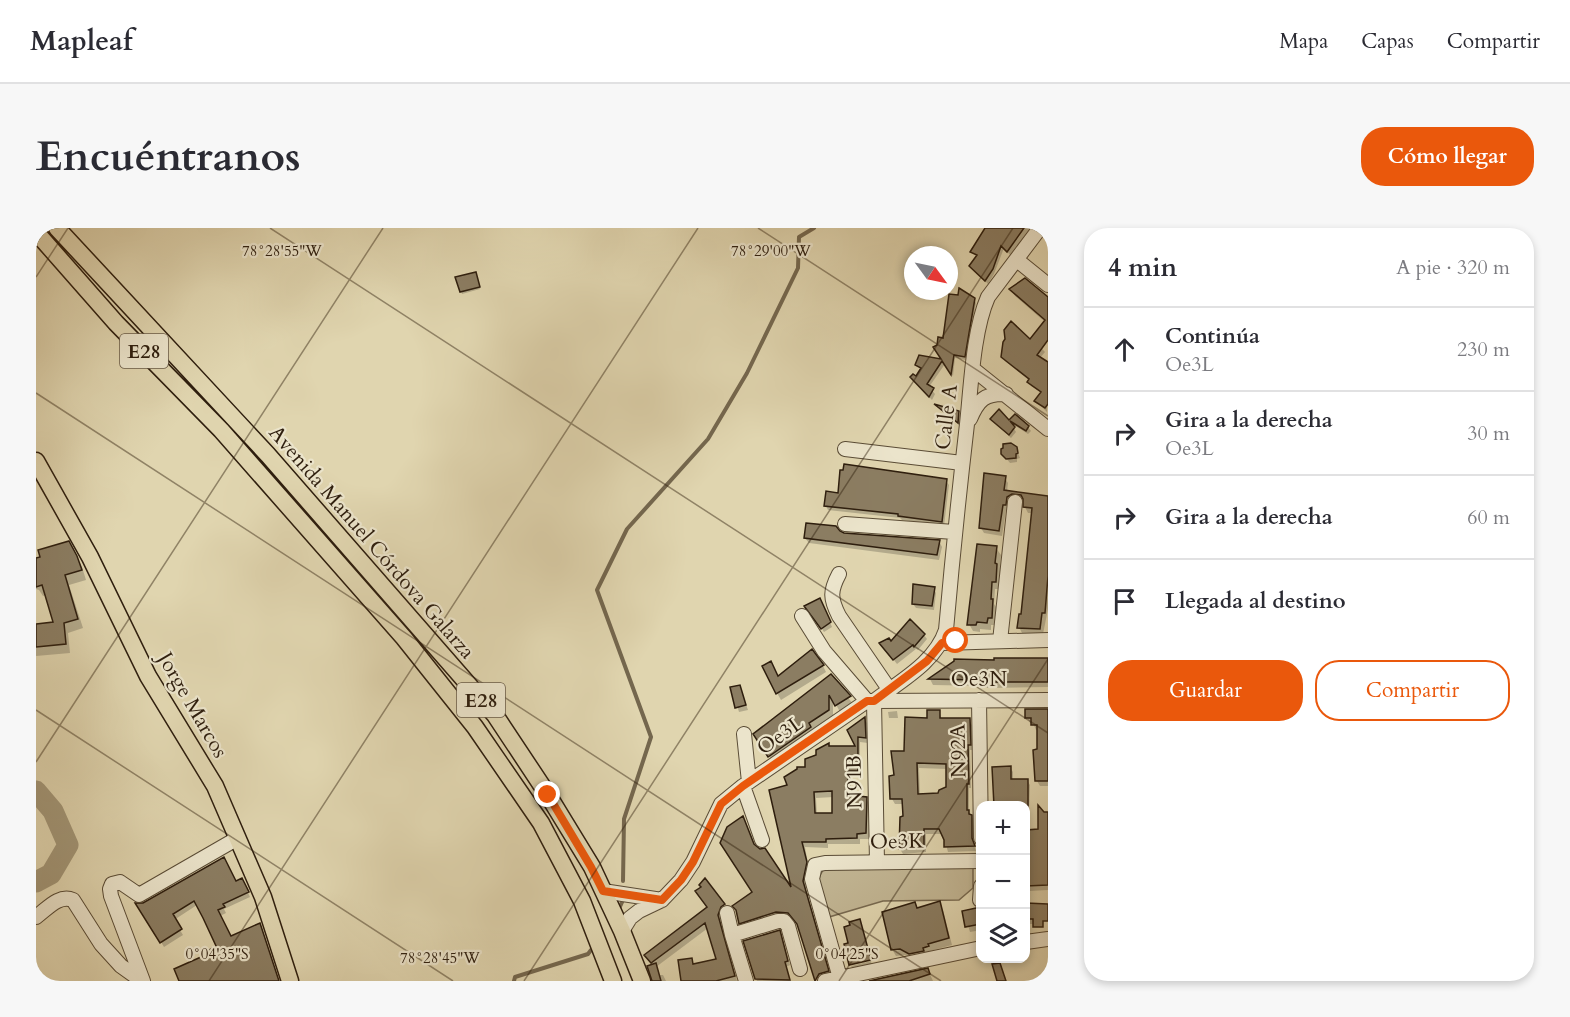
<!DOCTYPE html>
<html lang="es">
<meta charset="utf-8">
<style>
body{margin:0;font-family:Cardo,serif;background:#f7f7f7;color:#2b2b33}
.controls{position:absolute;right:18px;bottom:18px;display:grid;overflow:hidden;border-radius:12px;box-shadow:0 3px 9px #0003}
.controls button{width:54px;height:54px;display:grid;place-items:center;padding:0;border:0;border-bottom:2px solid #e1e1e2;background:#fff;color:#2b2b33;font:30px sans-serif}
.compass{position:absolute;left:868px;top:18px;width:54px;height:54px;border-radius:50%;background:#fff;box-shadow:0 3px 9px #0003;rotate:123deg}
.stop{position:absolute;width:18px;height:18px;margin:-14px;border:4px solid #ea580c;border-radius:50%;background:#fff}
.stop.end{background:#ea580c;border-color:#fff;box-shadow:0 2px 6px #0008}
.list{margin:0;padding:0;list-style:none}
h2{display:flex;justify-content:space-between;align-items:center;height:78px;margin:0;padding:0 24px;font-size:26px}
h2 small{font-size:20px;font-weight:400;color:#7c7c81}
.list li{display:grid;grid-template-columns:39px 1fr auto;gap:18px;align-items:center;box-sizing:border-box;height:84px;padding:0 24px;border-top:2px solid #e1e1e2}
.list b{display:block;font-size:22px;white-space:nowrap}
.list p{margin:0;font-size:20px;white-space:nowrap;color:#7c7c81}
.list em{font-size:20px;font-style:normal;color:#7c7c81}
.actions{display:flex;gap:12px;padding:18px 24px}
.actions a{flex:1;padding:14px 0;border:2px solid #ea580c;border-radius:24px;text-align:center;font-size:21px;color:#ea580c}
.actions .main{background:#ea580c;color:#fff}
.icon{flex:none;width:33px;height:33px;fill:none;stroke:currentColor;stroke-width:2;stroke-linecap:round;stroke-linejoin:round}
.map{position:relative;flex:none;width:1012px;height:753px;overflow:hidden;border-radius:24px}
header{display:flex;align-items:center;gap:36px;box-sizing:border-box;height:84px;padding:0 30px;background:#fff;border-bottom:2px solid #e1e1e2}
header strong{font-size:28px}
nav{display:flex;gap:33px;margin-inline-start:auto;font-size:21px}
.intro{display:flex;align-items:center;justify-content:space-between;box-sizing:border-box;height:144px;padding:0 36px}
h1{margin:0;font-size:42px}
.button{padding:15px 27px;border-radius:24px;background:#ea580c;color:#fff;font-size:21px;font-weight:700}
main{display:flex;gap:36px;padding:0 36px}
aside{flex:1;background:#fff;border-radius:24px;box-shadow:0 3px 9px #0003}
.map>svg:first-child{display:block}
.green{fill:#c2b694;stroke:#786a51;stroke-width:1.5}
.shadow{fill:#0003;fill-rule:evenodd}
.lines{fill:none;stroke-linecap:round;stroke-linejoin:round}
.stream{stroke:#74674e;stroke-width:4}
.river{stroke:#a39778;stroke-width:21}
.building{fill:#8b7d62;stroke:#2e1e0e;stroke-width:1.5;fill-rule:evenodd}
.minor-casing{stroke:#5a4c36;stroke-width:16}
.major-casing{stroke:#2e1e0e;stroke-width:19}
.minor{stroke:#ebe4cb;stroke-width:14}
.major{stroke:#e0d5af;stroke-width:16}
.route{stroke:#ea580c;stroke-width:8}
.ticks{fill:none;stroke:#2e1e0e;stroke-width:1.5;stroke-opacity:0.45}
.labels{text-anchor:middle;stroke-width:4.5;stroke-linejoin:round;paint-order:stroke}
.shield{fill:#ebe4cb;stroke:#675947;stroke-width:1.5}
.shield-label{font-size:20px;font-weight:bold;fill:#2e1e0e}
.street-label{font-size:21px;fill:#2e1e0e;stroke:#ebe4cb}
.ticks-label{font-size:15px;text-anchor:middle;fill:#2e1e0e;stroke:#ebe4cb;stroke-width:4.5;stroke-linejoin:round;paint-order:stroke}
</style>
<header>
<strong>Mapleaf</strong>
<nav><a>Mapa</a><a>Capas</a><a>Compartir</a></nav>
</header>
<div class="intro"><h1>Encuéntranos</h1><a class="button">Cómo llegar</a></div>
<main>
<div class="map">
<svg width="1012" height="753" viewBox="0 0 1012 753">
<rect width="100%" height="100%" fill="#e0d5af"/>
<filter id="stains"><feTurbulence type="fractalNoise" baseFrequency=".00333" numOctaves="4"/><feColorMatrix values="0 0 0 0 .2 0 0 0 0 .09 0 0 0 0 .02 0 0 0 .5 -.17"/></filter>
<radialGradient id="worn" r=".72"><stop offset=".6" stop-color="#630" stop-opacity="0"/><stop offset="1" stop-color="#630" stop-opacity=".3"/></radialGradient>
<!-- green -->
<path class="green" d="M790 639H937V660L923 672 847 673 793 689C786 670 774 655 790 639Z"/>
<!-- shadow -->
<path class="shadow" d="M949 0H994L974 27 968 20 958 46 952 56 935 38 941 29 936 24Z
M440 47 444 61 426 66 421 50Z
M989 52 1012 73V111L1008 107 1009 94 979 68 975 62Z
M938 71 940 75 930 132 919 130 917 148 909 136 893 159 899 166 896 172 878 153 886 142 881 137 884 128 907 133 908 112Z
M996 110 1009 124 1004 130 1012 136 1011 184 1000 173 1006 165 995 158 994 153 969 133 966 128Z
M902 178 922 184 925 189 924 198Z
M979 188 992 199 995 203 992 206 975 195 980 204 975 210 956 192 973 195Z
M980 220 984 230 981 231V234L974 235 966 225Z
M969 250 972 255 971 264 1012 269V381L1007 406 986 405 983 399 986 388 997 285H992L989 279V272L979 271 972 282H970L966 308 948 305 945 300Z
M910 253 913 257 908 298 866 292 864 290 792 282 790 278 803 267Z
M808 306 903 313 906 319 903 332 773 315 769 310Z
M32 314 46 339 50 352 33 357 47 400 32 405 34 425 0 428V398L19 395 10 367 7 368 3 362 0 361V331Z
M960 320 965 327 963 361H959L958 376 961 380 959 397H955V402L944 401V404L937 403 933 396Z
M898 361 900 365 898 382 880 380 877 376Z
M786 376 796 399 788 404 773 382Z
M888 407 891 411 882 422 880 421 861 436 848 420 855 415Z
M1012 431V459L951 460 950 458 897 457 894 451 920 432Z
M787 438 790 444 745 472 741 465 742 450Z
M795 448 817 476 804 484 797 471V489L738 535 719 508Z
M704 459 712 482 703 484 696 460Z
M1012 481V558H1004L1001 553 998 523H1003V502H1000L997 495H994L991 489V483Z
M861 483 862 490H853L852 484Z
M903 483 906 492H933L936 497 937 522H934L935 560H933V584L938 593V617L940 623 912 624 907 606H890V624L867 626 864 621 868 590V576H859L856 571 855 549 859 548 870 524 893 491ZM883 540 911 541 912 560 903 567 884 568Z
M829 491 832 497V515L824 514V549H815V569L830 570 833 576V611H824V616H792V620L769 619 773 641 770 661 795 749 781 753 763 698 756 690H744L707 701 704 695 718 665 719 618 758 666 753 558 793 517 794 519 820 523 823 526V501L813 503ZM798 569 797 586 781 587 780 570Z
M974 539 977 544V552H991L994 557 993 583H990V578H959Z
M1008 586H1012V662L994 663V677L1003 696H990V602L1004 603Z
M669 652 691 683 687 685 685 694 701 753H647L655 732 659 738 681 732 672 700 620 739 623 747H627L630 753H618L617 737 613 733 673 680 666 660Z
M199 654 208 656 214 669 188 681 190 685 184 688 194 710 224 696 242 753H145L167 729 182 719 161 677 138 692 147 707 128 719 102 676Z
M903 675 907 682 916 717 894 723 895 725 878 732 869 727 860 728 857 723 871 721 881 681Z
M945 681V702L934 704 928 684Z
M746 708 754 737 750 739 754 753H721L720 751Z
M835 733 836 737 817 741 815 738Z
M892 742 897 753H840Z"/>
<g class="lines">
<!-- stream -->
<path class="stream" d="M587 653 588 591 615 509 561 362 591 301 672 211 711 145 762 40 763 9 778 0
M582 683 587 672
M478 753 479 749 552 726 555 722"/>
<!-- river -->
<path class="river" d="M0 563 17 583 32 617 15 646 0 654"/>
</g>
<!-- building -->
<path class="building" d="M949 0H988L971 24 965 18 957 41 949 53 933 38 941 27 934 24Z
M440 44 444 59 424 64 419 49Z
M989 50 1012 69V112L1001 127 1012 134V176L1009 180 998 173 1005 164 991 154 993 151 965 129 967 114 969 111 968 102 975 93 994 111 1009 92 973 61Z
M923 60 939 70 929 129 918 127 915 147 906 133 891 156 898 160 893 169 874 149 877 146 880 148 885 140 879 137 883 127 905 131 897 119 901 117 902 109 907 110 913 66 922 67Z
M898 176 923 183 922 195 917 191Z
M963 181 973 192 979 186 993 198 990 203 974 193 979 199 973 207 954 191Z
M975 215 981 219 982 225 980 226V230L970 231 965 226V221L967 220V216Z
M808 236 911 251 906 294 862 288V286L788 278 790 263 802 265 804 242H807Z
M948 245 970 248 968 262 1012 268V348L1009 385H1006L1004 401 981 400 983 386H985L996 280 987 279V271L985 267 976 266 971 269 970 277H967L963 303 943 300Z
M770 295 800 298 804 303 808 305 904 312 901 327 768 310Z
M33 313 41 328 46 342 29 347 42 391 28 395 30 416 0 419V396L17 394 6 357 0 359V330L4 329 2 322Z
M941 316 961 318 959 335 961 336 960 354H956L955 371H957L956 390H952L951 395 941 394 940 397H931Z
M877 356 899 359 896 378 876 376Z
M784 370 795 394 785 401 768 378Z
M874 391 889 406 878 419 877 417 857 432 843 415 853 410 855 413Z
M776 421 788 437 740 466 726 438 735 433 742 448Z
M958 430H1012V454H946V452L892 451 918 433V431L958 432Z
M795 446 815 468 799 478 793 467V482L773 495 775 499 732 529 717 506Z
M704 457 710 477 699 480 694 459Z
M989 481H1012V553H999L997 522 1001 521V497H995V490H989Z
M891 482H904V490H934L935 517H932L933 556H931V582H933V586L936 587V610L939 618 908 619V612L903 601H888V619L863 621 864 589 867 588 866 571H854L853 548 858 547 855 523H868L869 489 891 490ZM881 535 910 536V559L903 562 902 565 882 566Z
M829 489 830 510 822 509V543H812V567L831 569 830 605 821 606V610L790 611V614H766L771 634 767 653 793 743 783 746 779 753 761 696 752 685 740 684 703 696 700 682 696 678 716 664 684 615 691 599 707 588 718 616 724 621 729 620 755 659 733 562 751 557 748 549 761 541V539H769V531L780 527V522L793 515V518H819L811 502ZM796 563V585H779L778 564Z
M975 538V551H992V578H958L956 539Z
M1002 577 1008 584H1012V657L990 658V602L1002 601Z
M188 629 200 653 206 650 213 664 187 676 189 679 182 682 195 708 224 695 243 753H143L138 741 165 729V727L180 718 167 690 158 673 137 686 146 701 124 715 99 675H107Z
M669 650 689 676 685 679 682 687 699 748 680 753H645L642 732 656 730 657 736 680 731 669 695 615 735 608 727 671 679 659 663 665 659 663 657Z
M904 673 913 710 892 716 893 718 887 720 888 723 873 726 864 721 855 722 846 684 879 674 881 680Z
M990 675 1012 676V693H1007V699H997V691H990Z
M940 680 945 681V696L929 699 926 683Z
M824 691 835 732 813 737 808 716 812 715 808 699 814 697 813 694Z
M744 702 752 733 749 734 754 752 719 751 707 713Z
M620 735 625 753H616L611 738Z
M964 735 970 753H961L956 736Z
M892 740 894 746 873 753H833Z"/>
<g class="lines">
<!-- minor casing -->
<g class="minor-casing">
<path id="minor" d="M981 32 1012 57
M937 141 1012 201
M934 191C942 172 949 165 970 166
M809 221 926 235
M809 296 918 304
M803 346C794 363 794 370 803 388L853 461
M766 388 788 423 831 473
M964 413 979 274
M906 415 1012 412
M943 472 945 610
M708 506 713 554
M707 558 726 612
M841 634 838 473 1012 472
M567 663 626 672
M944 672 945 658
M691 685 696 707
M0 689C11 681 23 666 37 672L65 716 85 738 106 753
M586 703 594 690 603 683 626 672 645 652 657 634 685 576 707 558 831 473H838C864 453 899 435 910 402 916 333 923 265 931 196 935 159 937 103 952 69L1004 0
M990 714 1012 711
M804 750 776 651 779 637 789 635 945 633
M107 753 75 668 74 661 76 656 84 654 103 667 202 610
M710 753 696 707 742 693H748L752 698 764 741
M789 753 945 720"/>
</g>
<!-- major casing -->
<g class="major-casing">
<path id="major" d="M21 0 232 227 459 487 512 567 556 639 586 703 606 753
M0 4 80 95 185 202 368 410 439 499 505 595 546 673 577 753
M0 233 54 329 112 448 179 558 227 669 254 753"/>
</g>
<!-- minor -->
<use href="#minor" class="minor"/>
<!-- major -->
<use href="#major" class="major"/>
</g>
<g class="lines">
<!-- route -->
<path class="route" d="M512 567 555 639 567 663 626 672 645 652 657 634 685 576 707 558 831 473H838L891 433 906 415 920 413"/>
</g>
<!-- ticks -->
<path class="ticks" d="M234 0 1012 505M722 0 1012 188M0 49 32 0M0 165 905 753M0 482 417 753M0 534 347 0M173 753 662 0M488 753 977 0M803 753 1012 431"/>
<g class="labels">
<!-- shield labels -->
<g class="shield">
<rect x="84" y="106" width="48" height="34" rx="4.5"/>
<rect x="421" y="455" width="48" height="34" rx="4.5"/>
</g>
<g class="shield-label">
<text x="108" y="130">E28</text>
<text x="445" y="479">E28</text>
</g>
<!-- street labels -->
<g class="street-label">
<text transform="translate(910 189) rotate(-83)" y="7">Calle A</text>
<text transform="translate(336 314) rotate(49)" y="7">Avenida Manuel Córdova Galarza</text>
<text x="943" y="458">Oe3N</text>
<text transform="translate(157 477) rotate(60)" y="7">Jorge Marcos</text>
<text transform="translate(744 507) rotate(-35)" y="7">Oe3L</text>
<text transform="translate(922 523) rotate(-91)" y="7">N92A</text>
<text transform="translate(818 554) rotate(-91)" y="7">N91B</text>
<text transform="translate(861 613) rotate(-1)" y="7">Oe3K</text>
</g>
</g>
<g class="ticks-label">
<text x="246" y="28">78°28'55"W</text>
<text x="735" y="28">78°29'00"W</text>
<text x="181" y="731">0°04'35"S</text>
<text x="811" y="731">0°04'25"S</text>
<text x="404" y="735">78°28'45"W</text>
</g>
<rect width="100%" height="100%" filter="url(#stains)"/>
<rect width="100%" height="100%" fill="url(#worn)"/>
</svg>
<div class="controls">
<button>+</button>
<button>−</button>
<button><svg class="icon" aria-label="layers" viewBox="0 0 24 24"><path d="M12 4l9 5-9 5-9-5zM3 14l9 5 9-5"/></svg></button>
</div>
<svg class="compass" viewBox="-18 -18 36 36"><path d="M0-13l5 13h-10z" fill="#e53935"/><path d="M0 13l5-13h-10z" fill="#7c7c81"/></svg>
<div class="stop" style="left:920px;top:413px"></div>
<div class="stop end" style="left:512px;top:567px"></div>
</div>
<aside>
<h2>4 min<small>A pie · 320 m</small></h2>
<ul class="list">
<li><svg class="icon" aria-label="ahead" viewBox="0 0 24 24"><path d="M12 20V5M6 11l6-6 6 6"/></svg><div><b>Continúa</b><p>Oe3L</p></div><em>230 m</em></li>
<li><svg class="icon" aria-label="right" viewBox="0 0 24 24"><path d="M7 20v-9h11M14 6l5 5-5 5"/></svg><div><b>Gira a la derecha</b><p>Oe3L</p></div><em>30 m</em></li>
<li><svg class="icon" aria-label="right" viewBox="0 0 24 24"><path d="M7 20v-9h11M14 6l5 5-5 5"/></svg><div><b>Gira a la derecha</b></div><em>60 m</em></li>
<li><svg class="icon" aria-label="arrive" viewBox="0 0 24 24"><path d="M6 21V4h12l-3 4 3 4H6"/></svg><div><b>Llegada al destino</b></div></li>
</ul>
<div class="actions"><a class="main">Guardar</a><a>Compartir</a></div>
</aside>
</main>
